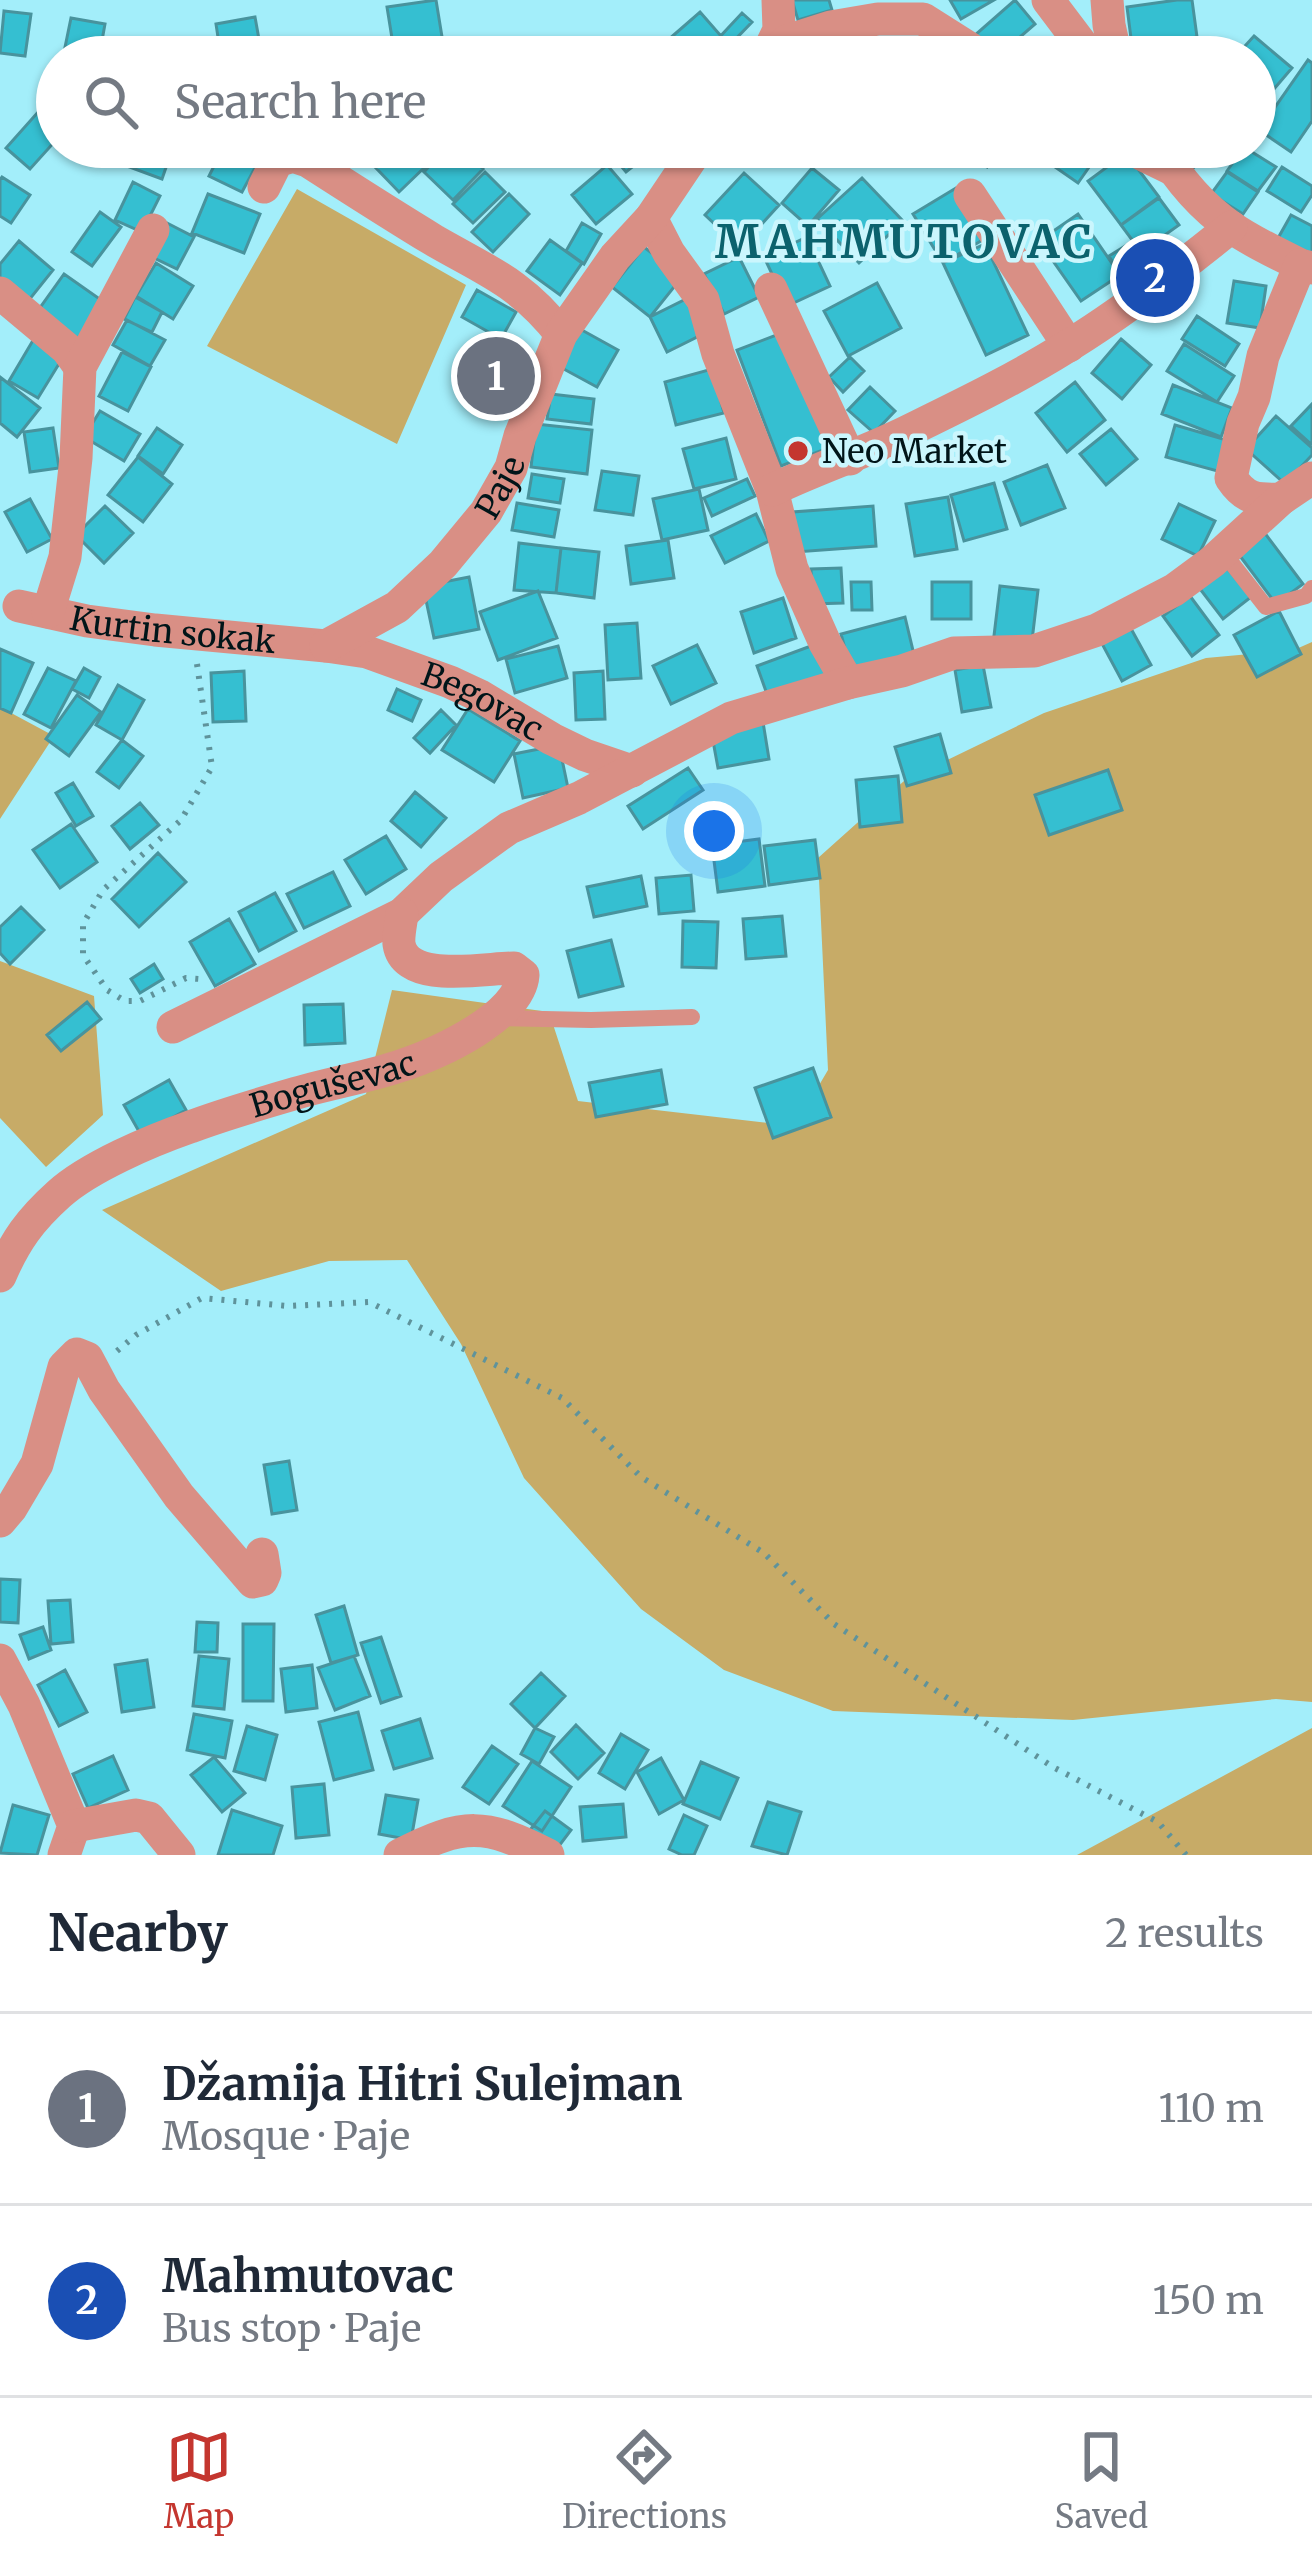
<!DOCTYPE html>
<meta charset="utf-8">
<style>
body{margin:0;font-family:Merriweather,serif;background:#f2f2f3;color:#1f2937}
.you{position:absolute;left:714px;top:831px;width:42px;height:42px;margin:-30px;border:9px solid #fff;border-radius:50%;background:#1a73e8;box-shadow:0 0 0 18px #1a73e833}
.badge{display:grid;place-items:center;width:78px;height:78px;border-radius:50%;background:#c4362f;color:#fff;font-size:39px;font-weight:700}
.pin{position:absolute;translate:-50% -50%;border:6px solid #fff;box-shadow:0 3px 12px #0006}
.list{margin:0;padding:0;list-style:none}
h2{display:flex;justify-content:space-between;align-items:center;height:156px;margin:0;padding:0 48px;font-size:51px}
h2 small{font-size:39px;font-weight:400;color:#747a83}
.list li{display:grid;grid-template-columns:78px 1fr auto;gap:36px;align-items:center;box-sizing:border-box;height:192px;padding:0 48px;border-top:3px solid #e0e1e3}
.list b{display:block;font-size:45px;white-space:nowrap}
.list p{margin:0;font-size:39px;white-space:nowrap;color:#747a83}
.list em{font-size:39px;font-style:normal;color:#747a83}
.icon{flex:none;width:66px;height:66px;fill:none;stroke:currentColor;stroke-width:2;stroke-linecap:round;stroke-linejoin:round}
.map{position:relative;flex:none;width:1312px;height:1855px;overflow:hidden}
.search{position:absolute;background:#fff;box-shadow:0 3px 9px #0004;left:36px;right:36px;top:36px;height:132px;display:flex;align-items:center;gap:30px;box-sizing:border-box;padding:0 42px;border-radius:66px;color:#747a83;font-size:45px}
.sheet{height:540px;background:#fff}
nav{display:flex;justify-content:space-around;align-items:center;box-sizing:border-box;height:168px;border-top:3px solid #e0e1e3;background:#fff;font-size:33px;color:#747a83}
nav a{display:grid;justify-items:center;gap:6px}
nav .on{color:#c4362f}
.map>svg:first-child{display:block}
.green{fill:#c7ab67}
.building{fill:#35bfd1;stroke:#48939d;stroke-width:3}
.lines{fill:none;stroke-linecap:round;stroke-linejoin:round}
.path{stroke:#5f939b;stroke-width:6;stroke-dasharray:3 9;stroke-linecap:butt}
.lane{stroke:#d98f85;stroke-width:16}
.street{stroke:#d98f85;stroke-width:33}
.poi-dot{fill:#c4362f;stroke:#cbf6fd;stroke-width:4.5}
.labels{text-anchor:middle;stroke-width:9;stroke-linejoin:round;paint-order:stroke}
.poi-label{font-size:33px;fill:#011519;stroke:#cbf6fd;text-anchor:start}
.street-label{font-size:33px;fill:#011519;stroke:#cbf6fd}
.district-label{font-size:45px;font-weight:bold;letter-spacing:3px;fill:#0b626d;stroke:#cbf6fd}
</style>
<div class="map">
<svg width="1312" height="1855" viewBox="0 0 1312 1855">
<rect width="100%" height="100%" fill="#a3eefa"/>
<!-- green -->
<path class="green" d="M297 189 466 285 397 444 207 346Z
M1312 642V1702L1276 1699 1073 1720 833 1711 724 1670 641 1609 524 1478 461 1344 407 1260 329 1261 221 1291 102 1210 366 1094 392 990 549 1012 578 1101 795 1126 828 1070 818 858 904 781 1044 713 1206 658 1294 650Z
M0 707 54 736 0 819Z
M0 961 94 996 103 1115 46 1167 0 1118Z
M1312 1728V1855H1077Z"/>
<!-- building -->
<path class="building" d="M436 0 444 49 395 57 387 7Z
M792 0H829L832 10 798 20Z
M950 0H994L961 19Z
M1015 0 1035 24 997 57 975 35Z
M1177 0H1192L1197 37 1132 46 1127 7Z
M4 11 31 14 25 56 0 53Z
M700 12 721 36 696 57H683L668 40Z
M742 13 752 22 724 51 715 42Z
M255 17 262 56 221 57 216 24Z
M71 18 105 24 99 57H63Z
M1254 36 1292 68 1262 103 1255 97V57H1235Z
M348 39 351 57H306L304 46Z
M933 40 935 57H880L879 46Z
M165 46 166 57H120L119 48Z
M1308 60 1312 63V121L1291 152 1259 130Z
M39 111 57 126V139L30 169 6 148Z
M128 147H173L162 179 121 164Z
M398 147H410L427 165 399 192 376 168Z
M447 147H461L483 169 453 200 424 172Z
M605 147H639L646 156 626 172Z
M947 147H997L987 167Z
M1034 147H1096L1101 150 1078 183 1032 151Z
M1175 147H1217L1193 168Z
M1244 147 1276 167 1258 191 1227 171Z
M223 148 257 164 242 192 209 176Z
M1126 153 1159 197 1121 225 1088 181Z
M607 165 632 194 596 224 572 195Z
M1282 167 1312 186V195L1301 212 1267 191Z
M812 168 839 190 808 226 782 203Z
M485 172 505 192 473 223 453 204Z
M1227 172 1258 192 1243 214 1211 194Z
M744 173 779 205 740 248 705 215Z
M2 177 30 195 11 223 0 216V180Z
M862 178 903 221 859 263 817 219Z
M133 182 160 196 142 232 115 220Z
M956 188 986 238 943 263 913 214Z
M208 194 260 214 244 253 192 233Z
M509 194 529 214 493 252 472 232Z
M1159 198 1179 225 1141 252 1121 225Z
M100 212 121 227 92 266 72 252Z
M1078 214 1120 275 1081 301 1039 241Z
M1291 215 1312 226V259L1277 240Z
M167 223 194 237 177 269 150 256Z
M582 223 601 234 584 264 566 251Z
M807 237 830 286 787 306 764 257Z
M550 240 582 263 560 295 527 271Z
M19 241 53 270 29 300 0 277V264Z
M1130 243 1147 272 1126 285 1109 256Z
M985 244 1028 335 986 355 943 263Z
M644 247 682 277 650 317 612 287Z
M739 257 759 297 724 314 704 274Z
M156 263 193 286 173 319 136 296Z
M64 274 104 302 77 340 37 312Z
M1234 281 1266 286 1260 328 1227 323Z
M877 283 901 328 848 356 824 311Z
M477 290 516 312 501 339 462 317Z
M135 297 162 312 152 332 124 319Z
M690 297 707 332 667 352 650 317Z
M1197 316 1239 344 1225 366 1182 339Z
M127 320 165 340 150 366 113 345Z
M580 329 618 350 597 387 560 367Z
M787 331 831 447 781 466 737 350Z
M35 337 65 354 38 398 9 381Z
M1121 339 1151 365 1122 399 1092 373Z
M1184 344 1234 376 1217 402 1167 371Z
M122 352 151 367 128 411 99 396Z
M850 357 864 371 843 392 829 377Z
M712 369 724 413 676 425 665 382Z
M0 377 40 408 17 437 0 423Z
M1075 382 1105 420 1067 452 1036 413Z
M1173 385 1232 408 1221 437 1162 414Z
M870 387 895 411 874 433 848 410Z
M551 394 594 399 591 424 547 419Z
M1312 404V442L1311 444 1291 426Z
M100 411 140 434 124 461 84 437Z
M1276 416 1312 448V455L1285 484 1246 449Z
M536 424 592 430 587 474 531 467Z
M1175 425 1230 441 1221 472 1166 457Z
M53 428 59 468 30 472 24 432Z
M157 428 182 445 163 474 138 456Z
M1111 429 1137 459 1106 485 1080 454Z
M726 438 736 479 694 489 683 449Z
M138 457 172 484 143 522 108 495Z
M1047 465 1065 508 1021 525 1004 482Z
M602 471 639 476 633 515 595 510Z
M532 474 564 479 560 503 528 498Z
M747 479 755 496 712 516 704 498Z
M994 483 1007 529 964 541 951 495Z
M699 489 708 530 662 540 653 499Z
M948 497 957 549 915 556 906 504Z
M30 499 52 539 27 552 5 512Z
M517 503 559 510 554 537 512 530Z
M1179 504 1215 521 1198 556 1162 539Z
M105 506 133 533 104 563 76 535Z
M873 506 876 546 796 552 793 512Z
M756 514 769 541 725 563 711 536Z
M1264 532 1303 584 1276 604 1237 552Z
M668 540 674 578 631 584 626 546Z
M519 543 561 548 556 593 514 590Z
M561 548 599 552 594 598 556 593Z
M1224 564 1251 597 1223 619 1197 585Z
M841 568 843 603 812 604 811 569Z
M469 577 479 629 434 638 423 586Z
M851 582H871L872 610H852Z
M932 582H971V619H932Z
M1000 586 1038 590 1031 649 993 644Z
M538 591 557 638 498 660 480 612Z
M1190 596 1219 635 1192 656 1163 616Z
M783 598 796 638 754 653 741 612Z
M1279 611 1301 654 1257 677 1234 635Z
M905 617 915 659 852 675 841 634Z
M637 623 641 678 608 680 605 625Z
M1129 625 1151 665 1122 681 1100 640Z
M819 643 830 674 768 697 757 666Z
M697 645 716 683 671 704 653 666Z
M558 646 567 678 515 693 506 659Z
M0 649 33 663 11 713 0 708Z
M983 665 991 707 962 712 955 670Z
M48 668 76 681 51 728 24 714Z
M84 668 100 677 89 698 72 689Z
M244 671 246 721 213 722 211 673Z
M603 671 605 719 576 720 574 673Z
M118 685 144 700 122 740 96 725Z
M397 689 421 700 412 721 388 710Z
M77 695 101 712 69 756 46 739Z
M468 709 520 741 494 782 442 750Z
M441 710 456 725 430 753 414 738Z
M763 722 769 759 718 768 711 730Z
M940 734 951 773 907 786 895 747Z
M122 740 143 756 119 788 97 772Z
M559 745 568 788 523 798 514 754Z
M688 768 703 790 643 829 628 806Z
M1108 770 1122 810 1049 835 1035 795Z
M898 776 902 822 860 827 856 780Z
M73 783 93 816 76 826 56 793Z
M415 792 446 818 421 847 391 821Z
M140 803 159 825 130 849 112 826Z
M71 824 97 862 60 888 33 850Z
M386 836 406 869 366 894 345 860Z
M759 839 765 886 718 892 712 845Z
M815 840 820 878 769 885 764 846Z
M158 853 186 882 139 927 112 899Z
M333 872 350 906 304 928 287 894Z
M691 875 694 911 659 914 656 878Z
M641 876 647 906 594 917 587 887Z
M275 893 296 931 259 951 239 912Z
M21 907 44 930 10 964 0 953V927Z
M782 916 786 956 746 959 743 919Z
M229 919 255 964 215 986 190 942Z
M683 921 718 922 716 968 682 967Z
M611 940 623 986 579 997 567 951Z
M154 964 163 979 140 993 131 979Z
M87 1002 101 1019 61 1051 47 1035Z
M343 1004 345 1043 305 1045 304 1005Z
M813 1068 831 1117 773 1138 755 1088Z
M661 1070 667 1104 596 1117 589 1083Z
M169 1080 186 1110 141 1135 124 1105Z
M289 1461 297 1510 272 1514 264 1465Z
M0 1579 20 1580 18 1623 0 1622Z
M70 1600 73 1642 51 1644 48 1601Z
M344 1606 358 1655 331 1663 316 1615Z
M197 1622 218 1623 217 1652H195Z
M243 1624H274L273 1701H243Z
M43 1627 51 1650 29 1659 20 1635Z
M381 1637 401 1696 381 1703 361 1643Z
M199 1656 229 1659 224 1709 193 1706Z
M354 1656 370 1696 335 1710 318 1668Z
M147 1660 154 1707 122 1712 115 1665Z
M312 1665 317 1708 286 1712 281 1669Z
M65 1670 87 1712 59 1726 38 1685Z
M541 1673 565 1696 535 1728 511 1704Z
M358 1712 373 1770 334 1780 319 1722Z
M194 1714 232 1721 225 1758 187 1750Z
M420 1719 432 1758 394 1769 382 1731Z
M576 1725 604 1753 578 1779 551 1752Z
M247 1726 277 1735 265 1780 234 1771Z
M535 1728 554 1737 539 1764 521 1754Z
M621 1734 648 1750 625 1789 599 1773Z
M492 1746 518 1764 489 1804 463 1787Z
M113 1756 128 1790 88 1808 73 1774Z
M214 1757 245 1793 222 1812 191 1775Z
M661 1758 684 1800 659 1814 637 1772Z
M532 1761 571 1787 542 1831 503 1806Z
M701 1762 738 1778 720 1819 683 1804Z
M324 1784 329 1835 296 1838 292 1787Z
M386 1795 418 1800 411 1840 379 1834Z
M768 1802 801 1812 787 1855 752 1846Z
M623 1804 626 1837 583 1841 580 1807Z
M13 1805 49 1815 37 1855 0 1853Z
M232 1810 282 1826 273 1855H218Z
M545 1811 571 1830 556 1850 530 1830Z
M684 1815 707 1826 694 1855H682L669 1849Z"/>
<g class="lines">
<!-- path -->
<path class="path" d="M197 664 212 767 181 820 103 890 83 924V955L107 990 125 1001H140L186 978 200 979
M117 1351 136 1335 202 1298 288 1306 369 1302 562 1398 641 1477 764 1553 834 1624 1053 1767 1158 1822 1186 1855"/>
<!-- lane -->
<path class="lane" d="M1223 552 1266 607 1306 596 1312 588
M495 1018 591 1020 692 1017"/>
<!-- street -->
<g class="street">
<path d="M1048 0 1091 57"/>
<path d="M1107 0 1109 25 1116 57"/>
<path d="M766 57 779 30 778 0"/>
<path d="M770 57 787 41 831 27 878 19H923L983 57"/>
<path d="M1127 147 1172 169"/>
<path d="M1159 147C1177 177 1202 207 1231 227 1252 242 1277 253 1300 265L1312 268"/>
<path d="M264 187 277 161 293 156 308 161C350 188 392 215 435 241 489 272 521 283 561 334"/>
<path d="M970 195 1069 346"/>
<path d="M651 218 669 253 703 300 718 354 772 490 792 569 825 643 848 683"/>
<path d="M771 289 850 459"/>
<path d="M0 293 67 349 80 367"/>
<path d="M772 490C813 470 856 456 898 436 955 408 1014 380 1068 346 1125 311 1179 269 1231 227"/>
<path d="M1281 499C1256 500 1245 499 1231 478L1243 423 1254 397 1263 356 1300 265"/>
<path id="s1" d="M19 606 87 621 155 630 326 646 367 652 450 682 480 696 552 739 585 755 632 771"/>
<path d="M48 612 65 557 76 458 80 367 153 230"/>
<path id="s2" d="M326 646 397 607 443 564 486 512 511 468 520 436 561 334 615 257 651 218 692 157 704 147"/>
<path d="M173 1027 402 914 441 877 509 828 579 798 731 718 848 683 902 671 954 653 1034 651 1097 630 1174 590 1212 562 1281 499 1312 478"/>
<path id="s3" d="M0 1276C15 1241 30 1220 59 1194 89 1167 150 1141 190 1127 227 1113 266 1102 304 1091 337 1082 371 1076 403 1065 438 1054 520 1016 523 975L514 968C485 968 405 985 399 944 398 935 401 923 402 914"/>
<path d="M0 1521 11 1508 37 1464 64 1367 77 1354 87 1358 104 1390 179 1496 253 1582 262 1580 265 1573 262 1554"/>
<path d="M0 1660 24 1705 74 1826 64 1855"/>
<path d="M74 1826 136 1815 149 1818 179 1855"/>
<path d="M400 1855C464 1822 485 1823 548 1855"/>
</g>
</g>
<!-- markers -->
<circle class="poi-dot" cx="798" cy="451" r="12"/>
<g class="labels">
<!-- poi labels -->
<g class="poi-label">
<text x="822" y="463">Neo Market</text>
</g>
<!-- street labels -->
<g class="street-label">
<text dy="12" stroke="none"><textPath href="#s2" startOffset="240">Paje</textPath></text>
<text dy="12" stroke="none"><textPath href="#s1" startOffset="156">Kurtin sokak</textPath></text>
<text dy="12" stroke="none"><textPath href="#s1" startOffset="477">Begovac</textPath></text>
<text dy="12" stroke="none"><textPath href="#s3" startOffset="399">Boguševac</textPath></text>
</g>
<!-- district labels -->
<g class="district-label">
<text x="905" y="258">MAHMUTOVAC</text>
</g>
</g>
</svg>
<div class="you"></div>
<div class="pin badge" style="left:496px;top:376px;background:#6b7280">1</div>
<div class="pin badge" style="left:1155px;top:278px;background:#1a4fb4">2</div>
<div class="search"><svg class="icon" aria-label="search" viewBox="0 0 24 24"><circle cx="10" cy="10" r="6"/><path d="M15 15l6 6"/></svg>Search here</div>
</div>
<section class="sheet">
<h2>Nearby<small>2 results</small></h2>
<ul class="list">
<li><span class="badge" style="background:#6b7280">1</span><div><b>Džamija Hitri Sulejman</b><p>Mosque · Paje</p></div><em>110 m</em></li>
<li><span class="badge" style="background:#1a4fb4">2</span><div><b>Mahmutovac</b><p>Bus stop · Paje</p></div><em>150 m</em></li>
</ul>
</section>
<nav>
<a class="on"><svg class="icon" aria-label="map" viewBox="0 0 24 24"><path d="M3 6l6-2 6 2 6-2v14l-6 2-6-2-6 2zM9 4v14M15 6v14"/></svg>Map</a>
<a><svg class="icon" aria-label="directions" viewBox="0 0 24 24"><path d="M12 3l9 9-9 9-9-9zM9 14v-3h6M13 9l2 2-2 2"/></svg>Directions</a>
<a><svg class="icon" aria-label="saved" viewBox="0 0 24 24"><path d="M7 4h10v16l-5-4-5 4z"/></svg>Saved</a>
</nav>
